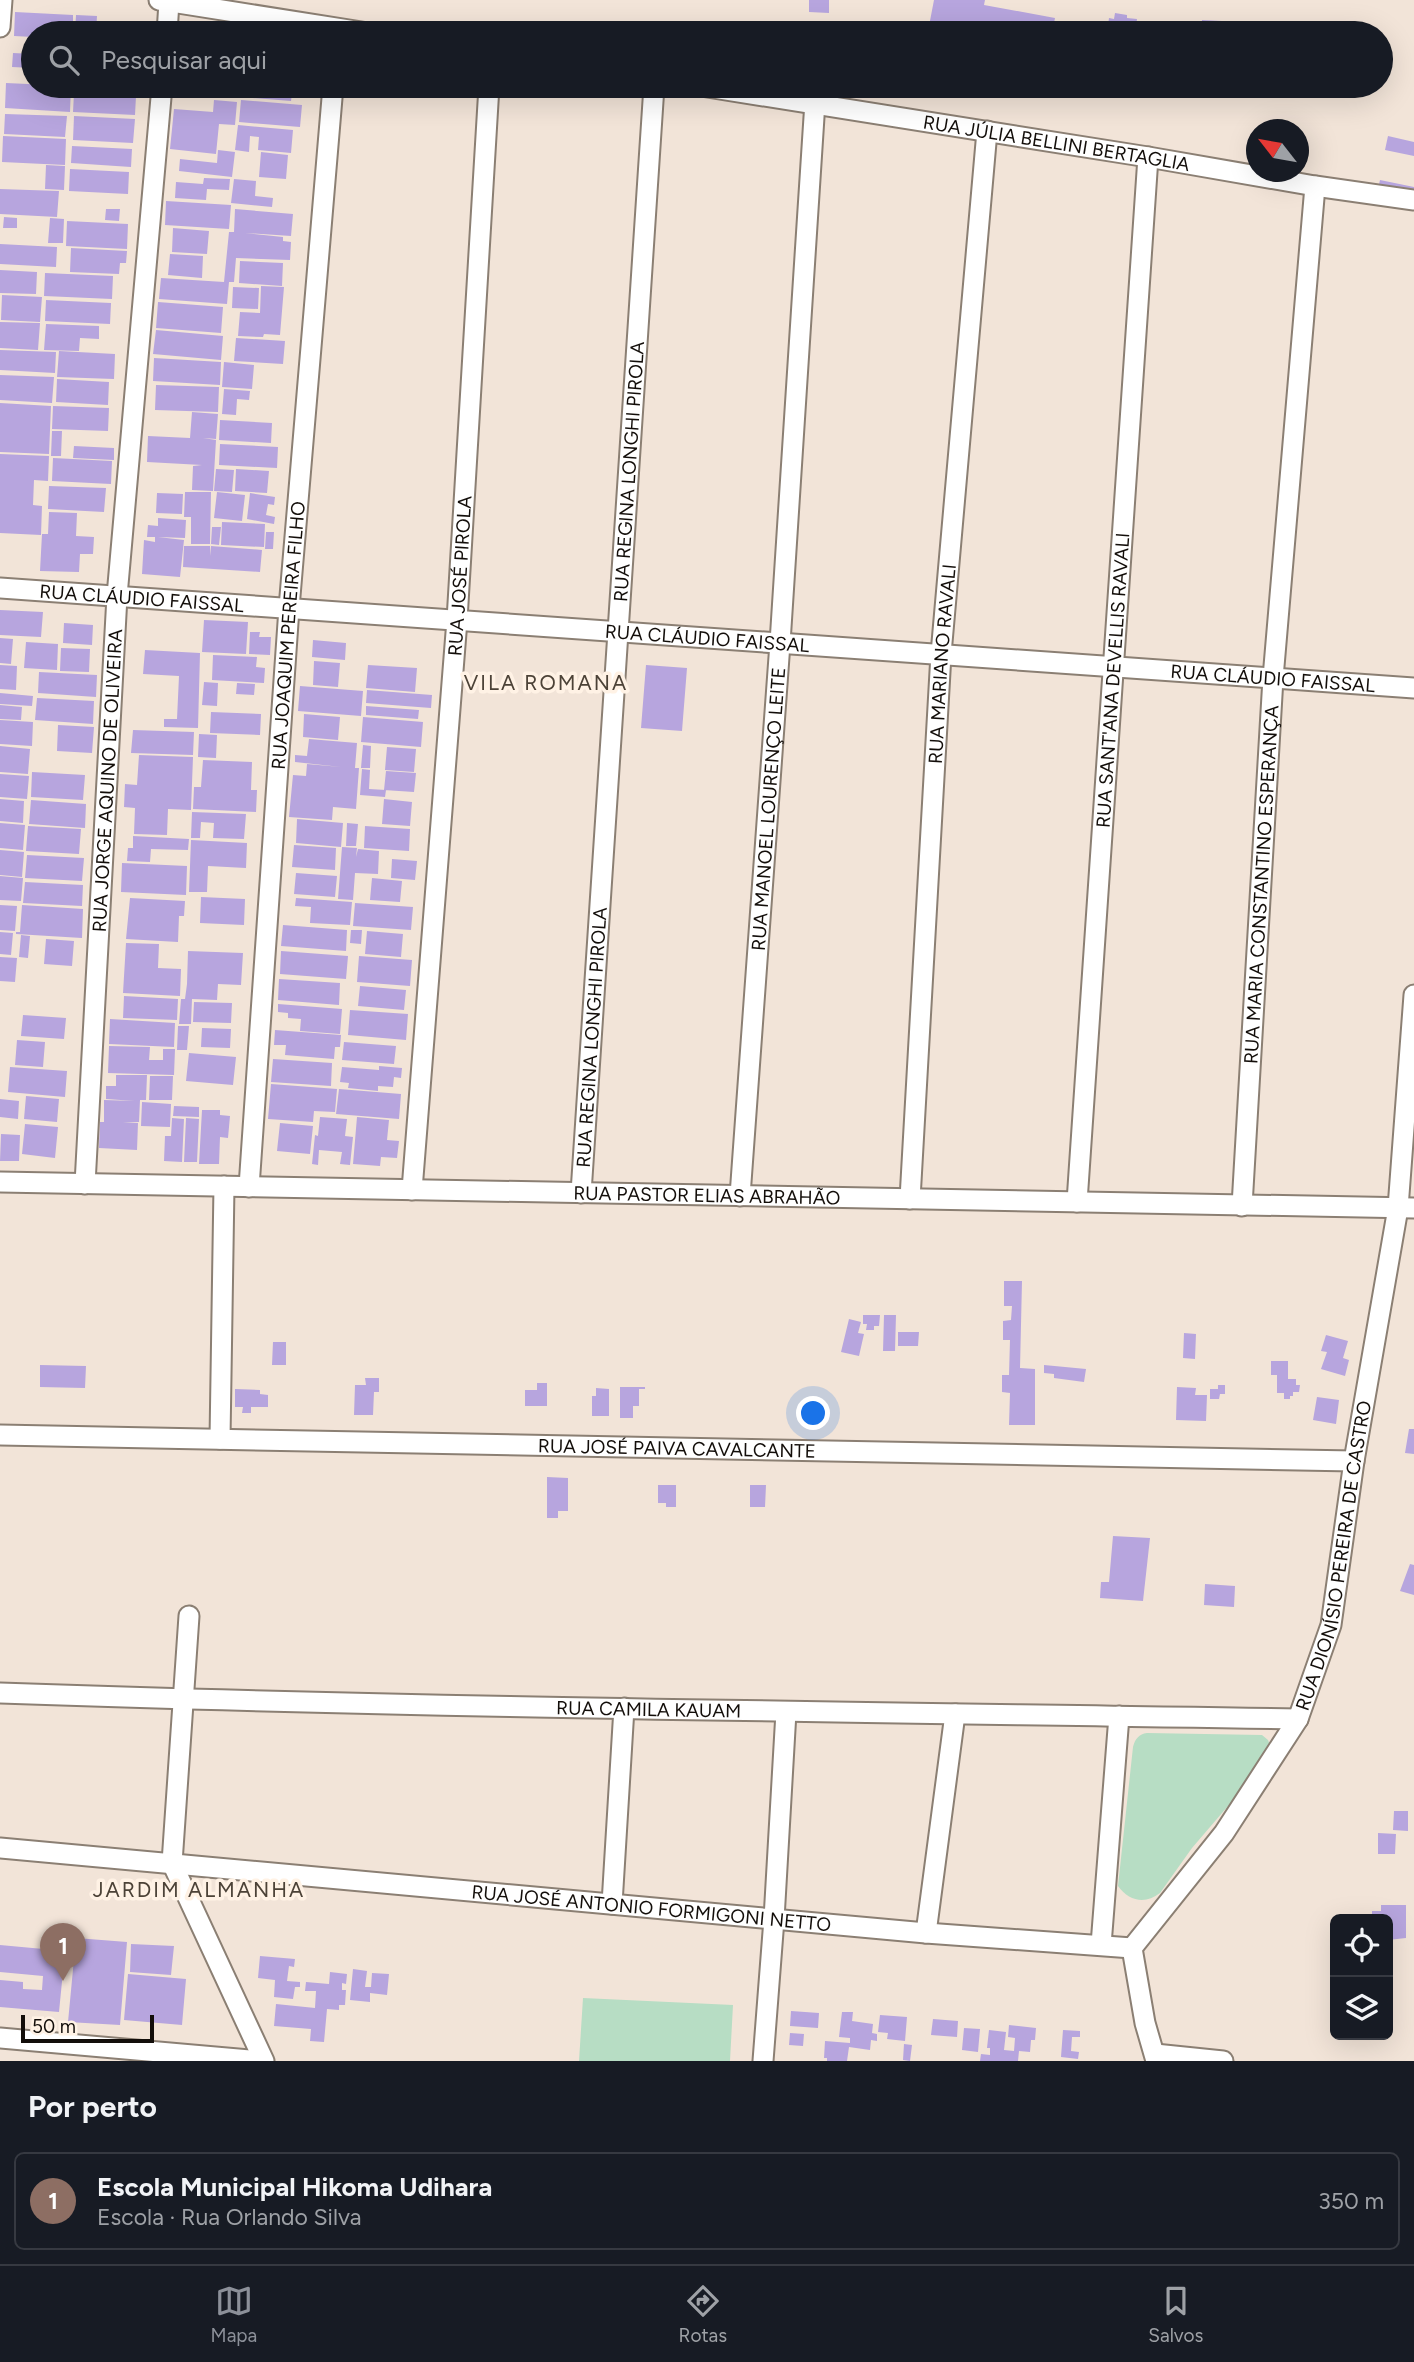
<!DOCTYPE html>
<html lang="pt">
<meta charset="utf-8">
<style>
body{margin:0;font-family:Figtree,sans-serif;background:#20242c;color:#f1f3f6}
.controls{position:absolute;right:21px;bottom:21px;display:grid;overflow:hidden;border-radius:10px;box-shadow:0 7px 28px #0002}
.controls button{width:63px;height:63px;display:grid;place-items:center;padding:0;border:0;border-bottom:2px solid #363941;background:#171b24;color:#f1f3f6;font:35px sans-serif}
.compass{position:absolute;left:1246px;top:119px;width:63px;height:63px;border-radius:50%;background:#171b24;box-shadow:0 7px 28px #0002;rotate:301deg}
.scale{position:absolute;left:21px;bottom:18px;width:133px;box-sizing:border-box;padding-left:7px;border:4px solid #130e0a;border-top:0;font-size:19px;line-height:24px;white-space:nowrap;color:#130e0a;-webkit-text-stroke:5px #fff2e5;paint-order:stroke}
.you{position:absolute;left:814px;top:1414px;width:24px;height:24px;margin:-18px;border:5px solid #fff;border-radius:50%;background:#1a73e8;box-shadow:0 0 0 10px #1a73e833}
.badge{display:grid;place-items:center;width:46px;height:46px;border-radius:50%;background:#8c9099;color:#fff;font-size:23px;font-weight:700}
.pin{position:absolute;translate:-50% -58px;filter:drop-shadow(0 2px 4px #0008)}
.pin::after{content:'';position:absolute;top:37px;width:24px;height:21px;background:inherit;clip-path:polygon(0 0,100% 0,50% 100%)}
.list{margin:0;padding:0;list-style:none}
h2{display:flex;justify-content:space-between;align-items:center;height:91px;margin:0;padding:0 28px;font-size:30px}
h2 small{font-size:23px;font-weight:400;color:#9ea1a6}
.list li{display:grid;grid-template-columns:46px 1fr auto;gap:21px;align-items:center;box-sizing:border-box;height:98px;margin:0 14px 14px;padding:0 14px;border:2px solid #363941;border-radius:10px}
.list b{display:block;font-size:26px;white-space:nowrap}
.list p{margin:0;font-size:23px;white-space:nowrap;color:#9ea1a6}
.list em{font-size:23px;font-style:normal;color:#9ea1a6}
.icon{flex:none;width:38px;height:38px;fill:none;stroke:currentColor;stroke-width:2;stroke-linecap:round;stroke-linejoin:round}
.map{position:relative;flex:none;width:1414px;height:2061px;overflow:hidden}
.search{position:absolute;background:#171b24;box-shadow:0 7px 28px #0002;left:21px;right:21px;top:21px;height:77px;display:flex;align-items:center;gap:18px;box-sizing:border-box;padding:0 24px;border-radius:38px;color:#9ea1a6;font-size:26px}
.sheet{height:203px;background:#171b24}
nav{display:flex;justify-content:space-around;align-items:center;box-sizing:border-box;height:98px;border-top:2px solid #363941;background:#171b24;font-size:19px;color:#9ea1a6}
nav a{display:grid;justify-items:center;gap:4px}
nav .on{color:#8c9099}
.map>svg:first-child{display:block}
.green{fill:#b7ddc4}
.building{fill:#b7a5de}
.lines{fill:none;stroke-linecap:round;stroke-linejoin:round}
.minor-casing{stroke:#8b7f73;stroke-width:23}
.minor{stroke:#fff;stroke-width:19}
.labels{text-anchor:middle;stroke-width:7;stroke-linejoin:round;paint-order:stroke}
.street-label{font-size:19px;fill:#130e0a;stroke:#fff2e5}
.neighbourhood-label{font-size:21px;letter-spacing:2px;fill:#4c4237;stroke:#fff2e5}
</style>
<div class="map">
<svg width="1414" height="2061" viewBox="0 0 1414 2061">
<rect width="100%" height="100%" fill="#f2e4d8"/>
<!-- green -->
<path class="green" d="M1147 1733 1262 1735 1268 1740 1271 1748 1264 1764 1192 1848 1160 1893C1145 1905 1129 1901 1118 1886L1133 1747C1135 1739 1139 1734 1147 1733Z
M583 1998 733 2005 730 2061H579Z"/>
<!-- building -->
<path class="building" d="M809 0H829V13L809 12Z
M934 0H985L984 5 1055 18 1052 33H969L929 26Z
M15 12 73 15V27L55 26V29L73 30V33H33V37L14 36Z
M1115 13 1127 15V18L1137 19 1135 33 1120 31V33H1107L1109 18 1114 19Z
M76 15 97 16 96 33H75Z
M1202 20 1281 24V33H1201Z
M100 21 139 23V33H99Z
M1155 22 1172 23 1171 33H1155Z
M13 53 33 54V68L12 67Z
M6 83 71 86 70 112 5 108Z
M98 86H138V90L98 88Z
M173 86H237V97L172 94Z
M241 86H293L291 101 240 97Z
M74 93 136 96 135 115 73 112Z
M214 100 237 102 235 125 219 124 216 154 170 149 174 109 213 112Z
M241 100 302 105 300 127 239 122Z
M5 114 67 116 65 137 4 134Z
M74 116 135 119 133 143 73 140Z
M238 125 293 130 291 153 258 150 259 137 250 136 249 152 235 150Z
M3 136 66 139 65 165 2 162Z
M1388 136 1414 142V156L1385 150Z
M72 146 132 149 131 167 71 163Z
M218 150 235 152 232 177 179 171 180 159 217 163Z
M261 152 288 155 286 179 259 177Z
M46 165 65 166 64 190 45 189Z
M70 169 129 172 128 194 69 191Z
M204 178 230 179 229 190 207 189 206 200 175 198 176 182 203 184Z
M234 179 256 181 255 196 273 198 272 207 231 203Z
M1380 180 1414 187V199L1377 193Z
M0 189 59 191 57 217 0 214Z
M166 201 231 205 229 229 165 225Z
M106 209H120L119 221 105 220Z
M235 209 293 214 291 236 245 233 283 237V241L291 242 290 260 236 258 234 282H229L227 304 159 299 161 278 224 282 229 232H234Z
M4 217 17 218V228H3Z
M50 218 64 219 63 243H48Z
M67 221 128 224 127 249 66 246Z
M173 228 209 231 207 254 172 252Z
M0 244 57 247 56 267 0 264Z
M71 248 127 251 126 263H120L119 274 70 272Z
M170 254 203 256 202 278 168 275Z
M240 261 283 263 282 286 239 283Z
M0 270 37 272 36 294 0 293Z
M45 273 113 276 112 299 44 296Z
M261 286 284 287 280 335 264 334 263 337 238 336 240 312 260 313Z
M233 287 259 288 258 309 232 308Z
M2 295 42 297 40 322 1 320Z
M46 300 111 303 110 324 45 321Z
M158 302 223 307 221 333 156 328Z
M0 322 40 323 38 350 0 348Z
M46 324 99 326V339L80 338 79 351 44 350Z
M156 330 223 336 221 360 153 354Z
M236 338 285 341 283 364 234 361Z
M0 350 56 352 55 373 0 370Z
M59 351 115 354 114 379 57 377Z
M154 358 221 362 220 385 153 381Z
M224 362 254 365 252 389 222 387Z
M0 375 54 377 52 403 0 400Z
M57 379 109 382 108 405 56 402Z
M156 385 219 387 218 412 155 410Z
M224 389 250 391 249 400 237 399 236 415 222 414Z
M0 403 51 406 49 454 0 452Z
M53 406 109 408 108 431 52 429Z
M192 412 218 414 216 439 203 438 216 440 213 491 192 490 193 466 202 465 147 462 148 436 190 438Z
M220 420 272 423 271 443 219 440Z
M52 431H62L61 456H51Z
M220 444 278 447 277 468 219 465Z
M74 446 114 448V460L73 458Z
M0 454 49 456 48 481 34 480 33 505 42 506 41 535 0 533Z
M53 458 112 461 111 484 52 481Z
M216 469 234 470 232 492 214 491Z
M236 469 269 471 267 493 235 491Z
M49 486 106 488 104 512 48 509Z
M185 492H211L210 544H191V517H184Z
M217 492 245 495 242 521 214 518Z
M157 493 183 494 182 514 156 513Z
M250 493 275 497 274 505 268 504 266 515 275 517 274 524 247 519Z
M49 512 77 513 76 536 94 537 93 554H80L79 572 40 571 42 534H48Z
M158 518 186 520 185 538 158 537 184 540 180 577 142 574 144 540 155 542V537H147L148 525 158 526Z
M222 522 265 524 264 547 221 545Z
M212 527H221L219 545 211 544Z
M266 532H274L273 549H265Z
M184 546H210V556L211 546 262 550 260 572 183 567Z
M0 610 43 612 41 637 0 635Z
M204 620 248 622 246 654 202 652Z
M64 623 93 625 92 645 63 643Z
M250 632H260L259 637H271L270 655 249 654Z
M0 638 13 639 11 664 0 663Z
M313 640 346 643 345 660 312 657Z
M26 642 58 644 57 670 24 668Z
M61 648 90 649 89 672 60 671Z
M145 650 200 653 198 728 164 727V719H177L179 676 143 674Z
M213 655 257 657 256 667 265 668 264 683 212 680Z
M314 661 340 663 338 687 313 685Z
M0 665 17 666 16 690 0 689Z
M368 665 417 668 415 692 366 688Z
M646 665 687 668 682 731 641 728Z
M39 672 97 675 96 697 38 693Z
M204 682 218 683 217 706 202 705Z
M237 683 255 684 254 695 236 694Z
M300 686 363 691 361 716 298 711Z
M367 690 432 695 431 708 366 703Z
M0 693 33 696 32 706 0 704Z
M37 698 94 701 93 724 35 720Z
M0 705 22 707 21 720 0 719Z
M366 706 419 710 418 719 366 715Z
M211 712 261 714 260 735 210 733Z
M304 714 340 717 338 740 303 737Z
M363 717 423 722 421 747 361 742Z
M0 720 33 722 32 746 0 744Z
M58 725 94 727 92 753 57 751Z
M133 730 194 732 193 755 131 753Z
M199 734 217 735 216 758 198 757Z
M309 739 357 743 355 768H359L356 809 333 807 332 820 289 817 293 775 306 776 307 764 341 767 295 762V755L307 756Z
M363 745 371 746 370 768H361Z
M0 746 30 749 28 774 0 772Z
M387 747 416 749 414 772 385 770Z
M139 755 193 757 191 810 168 809 167 835 134 834 135 808 124 807 125 784 137 785Z
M203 760 252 762 251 790H257L256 812 193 809 194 787H201Z
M362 769 370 770 369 789 386 790 385 797 360 795Z
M386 771 416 773 414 792 384 790Z
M32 772 85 775 83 800 31 797Z
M0 774 29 776 27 799 0 797Z
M0 799 24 801 23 823 0 821Z
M384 799 412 802 410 826 382 824Z
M31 800 86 804 85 828 29 824Z
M192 812 246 814 244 839 213 838 214 823 201 822 200 838H191Z
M297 819 343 823 341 847 296 843Z
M0 823 25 825 23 850 0 848Z
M347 823 358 824 356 846H346Z
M28 826 81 829 79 854 26 851Z
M365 826 410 829 409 851 364 848Z
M133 836 189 839 188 850 151 849 150 862 127 861 128 848H133Z
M191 840 247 843 246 868 208 866 207 892H189Z
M294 845 336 848 335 870 292 867Z
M342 847 357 848 356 857 358 849 379 851 378 874 355 873 353 900 338 899Z
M0 850 24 852 22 877 0 875Z
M27 855 84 858 82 881 25 878Z
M392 859 417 861 415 880 391 878Z
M122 863 187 866 186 895 121 892Z
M296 873 337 876 335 897 294 894Z
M0 876 23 878 21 901 0 900Z
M372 878 402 881 400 902 370 900Z
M25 882 83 885 82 906 23 903Z
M201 897 245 899 244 925 200 923Z
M130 898 185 901 184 916H179L178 942 126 939Z
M296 898 352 902 350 925 310 923 311 907 295 906Z
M355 903 413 907 411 930 353 926Z
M0 905 17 906 15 931 0 930Z
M22 905 83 909 82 938 16 934V932H20Z
M283 925 347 930 346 951 281 946Z
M351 930H362L361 944 350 943Z
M367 931 403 934 401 957 365 954Z
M0 932 13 933 11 955 0 954Z
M21 935 30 936 28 958 19 957Z
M46 939 74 941 72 966 44 964Z
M126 943 159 944 158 968 181 969 180 996 123 993Z
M188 951 243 953 241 985 218 984 217 1000 192 999 191 1024H179L181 999H185L187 984Z
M281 951 348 956 346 979 280 974Z
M359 956 412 960 410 986 357 982Z
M0 957 17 958 15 982 0 981Z
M279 979 340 983 339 1005 278 1000Z
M360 986 406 990 404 1010 358 1006Z
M124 996 178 999 177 1020 123 1018Z
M194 1002 232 1003 231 1023 193 1022Z
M278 1004 342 1009 340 1034 300 1031 301 1019 288 1018V1013L278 1012Z
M350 1010 408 1014 406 1040 348 1035Z
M23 1015 66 1018 64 1039 21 1036Z
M110 1019 175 1023 174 1047 109 1044Z
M178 1026H189L187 1050H177Z
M202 1028 231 1029 230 1048 201 1047Z
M275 1030 341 1035 340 1047H335L334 1059 285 1055 286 1045H274Z
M17 1040 45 1042 43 1067 15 1065Z
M344 1042 396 1046 394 1064 342 1060Z
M109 1046 150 1047 149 1060H163V1049H175L174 1075 108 1073Z
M189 1053 236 1057 233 1085 186 1081Z
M273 1059 332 1063 331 1086 271 1082Z
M379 1066 402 1068 401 1078 394 1077 393 1087 378 1086V1091L348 1088 349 1083 340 1082 342 1067 379 1070Z
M10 1067 67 1071 65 1097 8 1092Z
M116 1075H147L146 1100H140L139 1122H123L138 1123 137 1150 99 1148 100 1122H104V1100L135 1101 106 1099V1086H116Z
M150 1076H173L172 1100H149Z
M271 1084 337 1089 335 1112 314 1111 313 1122 268 1119Z
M339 1089 401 1094 399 1119 336 1114Z
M26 1096 59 1099 57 1122 24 1119Z
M0 1099 19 1101 18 1119 0 1117Z
M142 1102 171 1104 170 1127 141 1126Z
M174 1106 199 1107V1117L173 1116Z
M202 1110H220V1115L230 1116 228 1138 220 1137 219 1164H199Z
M320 1117 347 1119 345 1136 353 1137 350 1165 340 1164 342 1152 319 1150 318 1165 312 1164 315 1135 318 1136Z
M357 1117 389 1120 387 1140 399 1141 397 1158 381 1157 380 1166 353 1164Z
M172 1118 184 1119 182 1162 164 1161 165 1136H171Z
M186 1118 199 1119 197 1162H184Z
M280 1123 313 1126 310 1154 277 1151Z
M25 1124 58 1127 55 1158 22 1154Z
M1 1134 20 1135 19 1161H0Z
M1004 1281H1022L1020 1368 1035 1369V1425H1009L1010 1393 1002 1392V1375H1009L1010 1340H1003V1321L1011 1320 1012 1306H1004Z
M863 1315H880L879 1326H874V1330H866L867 1324H863Z
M884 1315H896L895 1351H883Z
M849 1319 861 1322 858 1333 864 1334 859 1356 841 1352Z
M898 1332H919L918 1346H898Z
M1184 1333 1196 1334 1195 1359 1183 1358Z
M1326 1335 1348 1341 1343 1358 1349 1360 1345 1376 1321 1369 1327 1352 1321 1351Z
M273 1342H286V1365H272Z
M1271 1361H1288V1379H1296V1385H1300L1299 1392H1293V1396H1290V1399H1284V1393H1277V1375H1271Z
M40 1365 86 1366 85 1388 40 1387Z
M1044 1365 1086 1369 1084 1382 1054 1378V1374L1044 1373Z
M365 1378H379V1392H374L373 1415H354L355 1385H366Z
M537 1383H547V1406H525V1390H537Z
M1218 1385H1225V1394H1220L1219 1399H1210V1389H1218Z
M620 1387H645V1389H639V1406H633V1418H620Z
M1177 1387 1196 1388 1195 1395H1207L1206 1421 1176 1420Z
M596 1388 609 1389V1416H592V1396H596Z
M235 1389 260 1390V1394L268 1395V1407H251V1413H242L243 1407H235Z
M1317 1397 1339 1400 1336 1424 1313 1420Z
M1409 1429H1414V1454L1405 1453Z
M547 1477 568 1478V1511H558V1518H547Z
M658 1485H676V1507H666V1503H658Z
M750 1485H766L765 1507H750Z
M1113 1536 1150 1538 1143 1601 1100 1598 1101 1582H1109Z
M1410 1564 1414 1565V1595L1400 1591Z
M1205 1584 1235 1586 1234 1607 1204 1605Z
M1394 1811H1408V1831L1393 1830Z
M1378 1833 1396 1834 1395 1854H1378Z
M1381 1905H1406V1938L1388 1940V1919H1372V1911H1381Z
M76 1938 127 1942 120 2025 68 2022Z
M131 1944 174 1946 171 1975 130 1972Z
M0 1945 65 1951 59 2012 0 2007V1980L23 1982V1989L42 1990 43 1976 0 1972Z
M260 1956 295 1959 294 1967 289 1966 287 1981 300 1982V1987H295L293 1999 274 1997 275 1980 258 1978Z
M353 1969 367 1971 365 1987H371L372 1973 389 1974 387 1995 370 1993V2002L350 2000Z
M330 1972 347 1974 346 1984 342 1983V1990H346L345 2005H339V2010L327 2009 324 2042 310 2041 311 2029 274 2026 276 2004 315 2008 316 1991H305L306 1982 329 1984Z
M128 1974 186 1979 182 2025 124 2020Z
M791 2011 819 2013 818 2028 790 2026Z
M842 2012H853L852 2021 873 2024 872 2033 877 2034V2041L871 2040 870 2050 849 2047 847 2061H827V2058H824L825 2041 850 2043V2038L839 2037Z
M880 2015 907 2017 905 2041 887 2039 888 2033 878 2032Z
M933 2019 958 2021 957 2037 931 2035Z
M1009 2025 1036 2028 1035 2040H1031L1030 2052 1019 2051 1018 2061H980L981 2054 990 2055V2048H987L989 2030 1006 2032 1004 2050 1014 2051 1015 2038 1008 2037Z
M964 2028 980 2029 978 2052 962 2050Z
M1063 2030 1080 2031V2037H1072L1071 2051 1079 2052 1078 2059 1061 2057Z
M790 2033 804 2034 803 2046 789 2045Z
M904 2044 912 2045 910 2061 903 2060Z"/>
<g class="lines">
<!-- minor casing -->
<g class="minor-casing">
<g id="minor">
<path d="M159 0 368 33"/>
<path d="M0 27 2 0"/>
<path d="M167 33 169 2"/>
<path id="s1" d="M701 86 1148 157 1315 186 1414 200"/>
<path id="s2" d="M0 588 1414 688"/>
<path id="s3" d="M0 1182 1414 1208"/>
<path id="s4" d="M85 1184 117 596 162 86"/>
<path id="s5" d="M249 1187 289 608 333 86"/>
<path id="s6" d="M412 1190 457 620 489 86"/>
<path id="s7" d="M581 1193 654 86"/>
<path id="s8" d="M740 1196 780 643 816 86"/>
<path id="s9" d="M910 1199 941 654 987 131"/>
<path id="s10" d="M1077 1202 1148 157"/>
<path id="s11" d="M1242 1206 1273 678 1315 186"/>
<path id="s12" d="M0 1435 1354 1461"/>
<path d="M220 1439 224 1186"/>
<path d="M189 1616 172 1863 264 2061"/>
<path id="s13" d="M0 1693C432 1708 865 1712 1298 1719"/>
<path id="s14" d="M0 1848 926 1933 1132 1948"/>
<path d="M612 1904 624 1708"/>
<path d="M926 1933 955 1714"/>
<path d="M1101 1945 1119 1716"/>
<path d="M0 2038 261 2061"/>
<path d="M1155 2054 1223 2061"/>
<path d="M763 2061 774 1919 786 1712"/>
<path id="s15" d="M1156 2061 1145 2023 1132 1948 1224 1833 1298 1719 1331 1625 1354 1461 1398 1208 1414 995"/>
</g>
</g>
<!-- minor -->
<use href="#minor" class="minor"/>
</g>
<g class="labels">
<!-- street labels -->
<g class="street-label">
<text dy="7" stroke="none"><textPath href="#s1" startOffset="360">RUA JÚLIA BELLINI BERTAGLIA</textPath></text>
<text dy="7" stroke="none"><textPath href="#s7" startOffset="723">RUA REGINA LONGHI PIROLA</textPath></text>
<text dy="7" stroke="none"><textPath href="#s6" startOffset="616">RUA JOSÉ PIROLA</textPath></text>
<text dy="7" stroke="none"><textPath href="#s2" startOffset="142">RUA CLÁUDIO FAISSAL</textPath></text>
<text dy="7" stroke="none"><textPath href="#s5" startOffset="553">RUA JOAQUIM PEREIRA FILHO</textPath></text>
<text dy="7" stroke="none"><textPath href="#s2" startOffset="709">RUA CLÁUDIO FAISSAL</textPath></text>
<text dy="7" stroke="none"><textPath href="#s9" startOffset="536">RUA MARIANO RAVALI</textPath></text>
<text dy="7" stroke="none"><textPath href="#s2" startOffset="1276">RUA CLÁUDIO FAISSAL</textPath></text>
<text dy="7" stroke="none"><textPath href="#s10" startOffset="523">RUA SANT'ANA DEVELLIS RAVALI</textPath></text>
<text dy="7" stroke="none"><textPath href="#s4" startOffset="404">RUA JORGE AQUINO DE OLIVEIRA</textPath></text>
<text dy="7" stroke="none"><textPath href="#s8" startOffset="388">RUA MANOEL LOURENÇO LEITE</textPath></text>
<text dy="7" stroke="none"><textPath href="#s11" startOffset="322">RUA MARIA CONSTANTINO ESPERANÇA</textPath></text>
<text dy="7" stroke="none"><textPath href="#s7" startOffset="156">RUA REGINA LONGHI PIROLA</textPath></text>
<text dy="7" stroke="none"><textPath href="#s3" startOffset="707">RUA PASTOR ELIAS ABRAHÃO</textPath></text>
<text dy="7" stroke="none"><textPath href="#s12" startOffset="677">RUA JOSÉ PAIVA CAVALCANTE</textPath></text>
<text dy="7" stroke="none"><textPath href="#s15" startOffset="567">RUA DIONÍSIO PEREIRA DE CASTRO</textPath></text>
<text dy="7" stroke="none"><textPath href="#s13" startOffset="649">RUA CAMILA KAUAM</textPath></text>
<text dy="7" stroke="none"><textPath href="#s14" startOffset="654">RUA JOSÉ ANTONIO FORMIGONI NETTO</textPath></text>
</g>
<!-- neighbourhood labels -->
<g class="neighbourhood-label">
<text x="546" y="690">VILA ROMANA</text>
<text x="199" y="1897">JARDIM ALMANHA</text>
</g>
</g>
</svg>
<div class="controls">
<button><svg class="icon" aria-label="locate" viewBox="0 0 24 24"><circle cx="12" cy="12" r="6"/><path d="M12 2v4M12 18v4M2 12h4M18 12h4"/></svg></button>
<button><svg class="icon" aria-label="layers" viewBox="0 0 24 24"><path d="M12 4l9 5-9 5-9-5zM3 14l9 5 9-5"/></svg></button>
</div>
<svg class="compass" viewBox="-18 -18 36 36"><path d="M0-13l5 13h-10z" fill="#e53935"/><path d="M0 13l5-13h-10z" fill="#9ea1a6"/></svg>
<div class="scale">50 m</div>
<div class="you"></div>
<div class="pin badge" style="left:63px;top:1981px;background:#8d6e63">1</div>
<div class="search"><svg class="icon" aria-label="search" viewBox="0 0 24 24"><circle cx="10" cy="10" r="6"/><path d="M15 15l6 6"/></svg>Pesquisar aqui</div>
</div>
<section class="sheet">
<h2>Por perto<small></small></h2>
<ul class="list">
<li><span class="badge" style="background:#8d6e63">1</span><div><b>Escola Municipal Hikoma Udihara</b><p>Escola · Rua Orlando Silva</p></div><em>350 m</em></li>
</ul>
</section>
<nav>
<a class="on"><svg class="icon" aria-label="map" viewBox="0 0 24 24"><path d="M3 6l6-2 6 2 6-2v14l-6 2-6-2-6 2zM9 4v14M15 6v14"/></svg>Mapa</a>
<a><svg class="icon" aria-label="directions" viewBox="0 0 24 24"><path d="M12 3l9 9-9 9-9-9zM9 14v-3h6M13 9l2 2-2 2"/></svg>Rotas</a>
<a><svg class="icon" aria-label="saved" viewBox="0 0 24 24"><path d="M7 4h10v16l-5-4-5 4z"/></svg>Salvos</a>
</nav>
